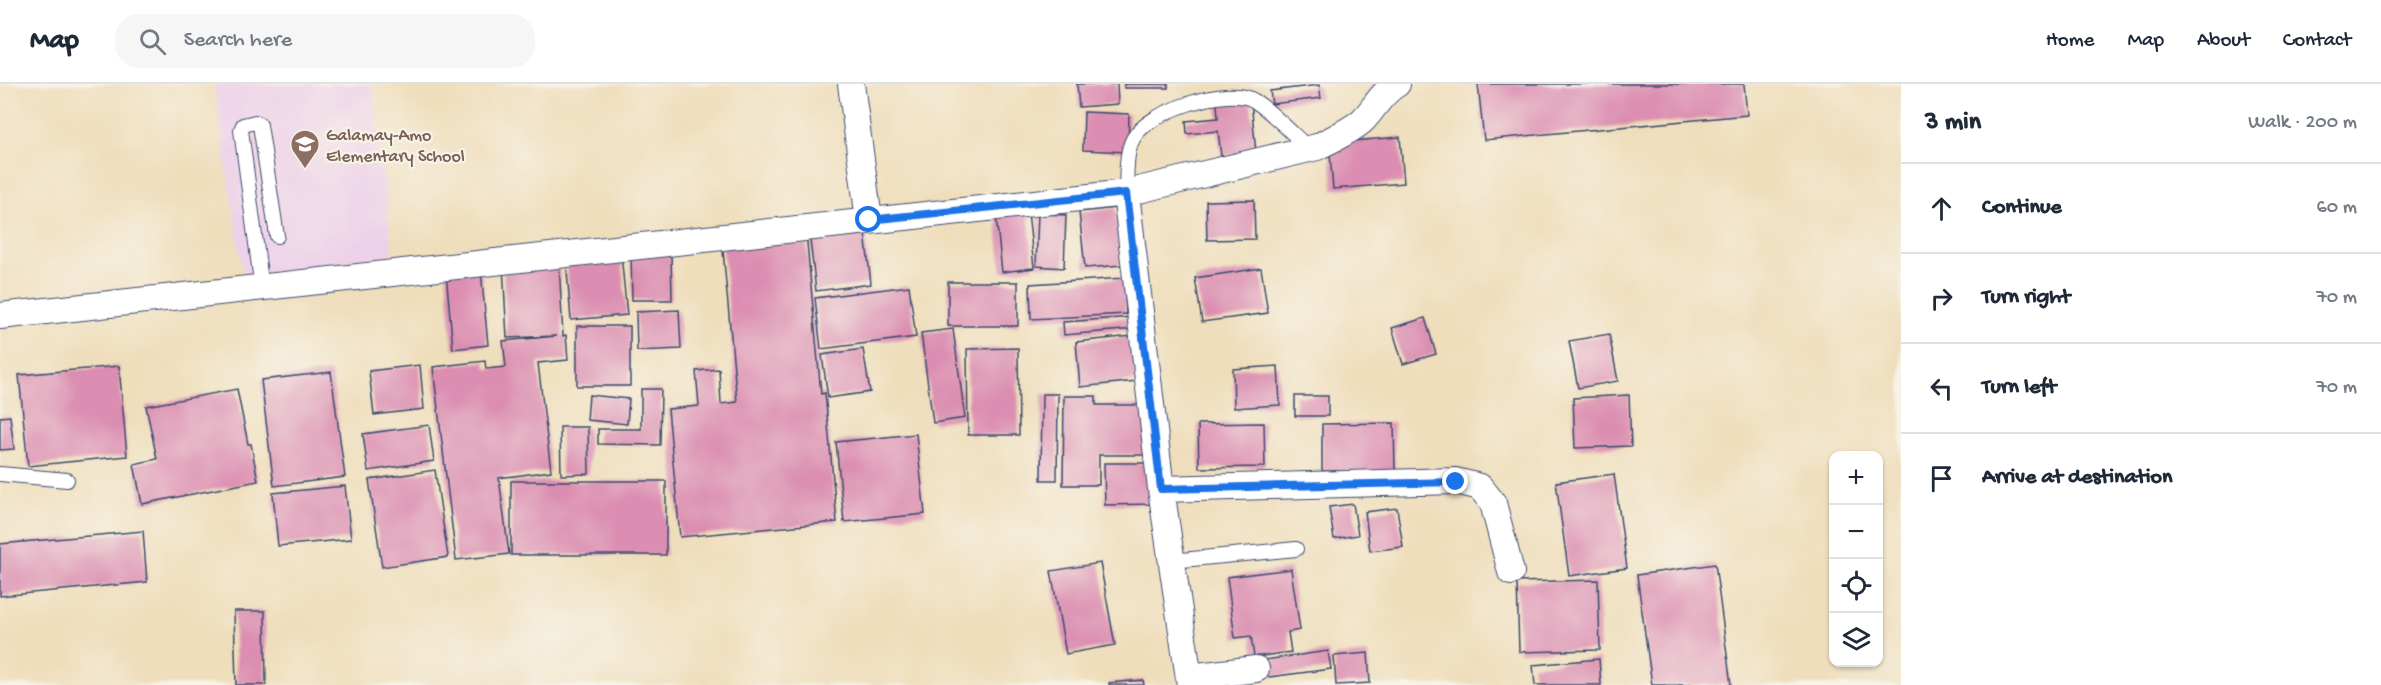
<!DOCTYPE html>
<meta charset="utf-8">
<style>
body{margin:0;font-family:"Gochi Hand",sans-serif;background:#f6f6f7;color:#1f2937}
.controls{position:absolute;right:18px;bottom:18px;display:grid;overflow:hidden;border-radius:12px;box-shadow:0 2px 4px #0004}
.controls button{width:54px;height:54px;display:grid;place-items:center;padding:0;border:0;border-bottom:2px solid #e0e1e3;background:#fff;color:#1f2937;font:30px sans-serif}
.stop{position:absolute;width:18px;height:18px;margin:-14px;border:4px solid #1a73e8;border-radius:50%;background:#fff}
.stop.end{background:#1a73e8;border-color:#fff;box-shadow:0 2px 6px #0008}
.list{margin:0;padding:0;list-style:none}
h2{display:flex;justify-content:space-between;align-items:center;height:78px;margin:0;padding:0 24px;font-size:26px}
h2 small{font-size:20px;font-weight:400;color:#747a83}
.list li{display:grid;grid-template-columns:39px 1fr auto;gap:18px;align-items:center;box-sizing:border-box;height:90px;padding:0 24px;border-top:2px solid #e0e1e3}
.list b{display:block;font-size:22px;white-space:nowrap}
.list em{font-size:20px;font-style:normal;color:#747a83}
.icon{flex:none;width:33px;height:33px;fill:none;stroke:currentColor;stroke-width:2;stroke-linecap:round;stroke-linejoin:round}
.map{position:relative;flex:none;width:1901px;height:601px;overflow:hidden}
header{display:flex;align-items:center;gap:36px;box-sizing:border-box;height:84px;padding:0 30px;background:#fff;border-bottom:2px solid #e0e1e3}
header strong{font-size:28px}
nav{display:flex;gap:33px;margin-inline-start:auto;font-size:21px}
.search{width:420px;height:54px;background:#f6f6f7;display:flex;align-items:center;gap:15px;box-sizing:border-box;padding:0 21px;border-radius:24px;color:#747a83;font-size:22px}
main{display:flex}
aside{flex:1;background:#fff}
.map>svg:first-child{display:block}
.built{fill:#edd0e9}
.building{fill:#db8eb1}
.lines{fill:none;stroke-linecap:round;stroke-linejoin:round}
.service-casing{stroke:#3b496c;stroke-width:16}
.minor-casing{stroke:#3b496c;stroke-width:28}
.service{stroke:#fff;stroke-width:14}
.minor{stroke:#fff;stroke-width:26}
.route{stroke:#1a73e8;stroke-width:8}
.labels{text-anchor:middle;stroke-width:4.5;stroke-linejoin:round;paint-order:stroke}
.education-label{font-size:18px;fill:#785e54;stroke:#f7f3e8;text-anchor:start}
</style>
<header>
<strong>Map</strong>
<div class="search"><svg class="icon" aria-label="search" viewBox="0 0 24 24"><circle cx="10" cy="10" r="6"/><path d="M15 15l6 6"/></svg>Search here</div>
<nav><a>Home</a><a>Map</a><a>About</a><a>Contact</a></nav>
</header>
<main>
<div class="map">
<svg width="1901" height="601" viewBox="0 0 1901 601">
<rect width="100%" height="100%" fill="#f7f3e8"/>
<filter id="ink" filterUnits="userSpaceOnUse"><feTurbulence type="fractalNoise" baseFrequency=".0167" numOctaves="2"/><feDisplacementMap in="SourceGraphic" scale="12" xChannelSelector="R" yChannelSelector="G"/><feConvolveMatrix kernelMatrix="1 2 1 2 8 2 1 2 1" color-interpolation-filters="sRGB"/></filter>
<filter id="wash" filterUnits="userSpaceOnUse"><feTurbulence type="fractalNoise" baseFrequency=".008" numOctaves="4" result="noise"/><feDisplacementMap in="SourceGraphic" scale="24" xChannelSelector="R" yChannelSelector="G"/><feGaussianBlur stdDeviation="1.35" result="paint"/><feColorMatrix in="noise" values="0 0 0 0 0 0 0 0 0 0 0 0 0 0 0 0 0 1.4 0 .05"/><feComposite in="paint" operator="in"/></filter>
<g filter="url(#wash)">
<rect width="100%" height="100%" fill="#efdebc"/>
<!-- built -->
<path class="built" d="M214 0H372L393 171 243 192Z"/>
<g id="blocks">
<!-- building -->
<path class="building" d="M1077 0H1117L1118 20 1079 23Z
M1124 0H1168V4H1124Z
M1478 0H1744L1747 31 1484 56Z
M1319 1 1321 14 1272 20 1270 7Z
M1251 17 1256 69 1221 72 1218 47 1187 50 1186 37 1218 34 1217 19Z
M1084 28 1129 30 1128 68 1083 66Z
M1400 53 1404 99 1333 105 1329 59Z
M1254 116 1255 155 1207 156 1206 117Z
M1116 124 1122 181 1085 184 1079 128Z
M1028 128 1034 184 1002 188 996 132Z
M1038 130 1066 131 1064 184 1036 182Z
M806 148 821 310 825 309 837 438 680 453 668 325 699 322 696 287 719 285 721 320 737 318 722 156Z
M865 149 871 200 816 207 810 156Z
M631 169H671L672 216H632Z
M621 170 627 231 571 236 566 175Z
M559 179 563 252 566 251 568 276 538 279 551 387 499 394 509 470 456 476 433 283 485 277 486 285 506 283 503 257 557 252 507 254 503 182Z
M1261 184 1268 229 1202 238 1195 194Z
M481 186 488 261 453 265 446 189Z
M1124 194 1126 230 1031 235 1030 200Z
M948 198H1018V242H948Z
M909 202 916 253 821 265 815 214Z
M679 226 681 265 637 267 636 228Z
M1134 233 1135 245 1064 251 1063 238Z
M1425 234 1436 270 1403 280 1392 244Z
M577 242H630V302H577Z
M953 245 965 334 933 339 921 249Z
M1609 250 1618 297 1578 304 1569 257Z
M1132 252 1137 297 1080 303 1076 258Z
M1018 264 1019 351H968L967 265Z
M863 265 870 308 828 314 822 271Z
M420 281 424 325 374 331 369 287Z
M119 282 127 372 28 382 19 291Z
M1278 282 1280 321 1234 324 1233 285Z
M331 288 345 393 274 402 261 296Z
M237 305 248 360H251L258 397 142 420 134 380 157 375 146 322Z
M641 305H661L660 361 598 360V345H641Z
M1042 310H1058L1057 396H1041Z
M589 311 629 315 627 340 587 336Z
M1629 311 1631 362 1575 364 1573 314Z
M1064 312H1096V321H1147V371H1099V401H1063Z
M1295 312H1328V332H1295Z
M10 332 14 365 0 366V333Z
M1264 339 1265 383 1199 384 1198 340Z
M1394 339 1395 387H1322V340Z
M429 341 434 377 368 387 363 350Z
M560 343H588L589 390 561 391Z
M916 350 925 430 844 438 836 358Z
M1104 379H1150L1151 420 1105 421Z
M435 386 448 473 382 483 369 396Z
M1614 390 1627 484 1569 492 1556 398Z
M511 397H666V471H511Z
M345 402 351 455 278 462 273 409Z
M1353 420 1358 451 1334 455 1329 423Z
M1397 424 1403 463 1370 467 1365 428Z
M143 447 147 498 0 512V460Z
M1100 479 1115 561 1066 570 1051 487Z
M1715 480 1731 601H1652L1637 491Z
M1291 485 1300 546 1288 548 1291 568 1254 573 1251 552 1235 554 1227 493Z
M1598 496 1600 566 1519 568 1517 498Z
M234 527H265L266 601H236Z
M1328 567 1331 585 1261 594 1258 577Z
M1368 569 1370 599 1336 601 1334 572Z
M1599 575 1601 601H1535L1533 581Z
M1143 596 1144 601H1109V599Z"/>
</g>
</g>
<g filter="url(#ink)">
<use href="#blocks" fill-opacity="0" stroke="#3b496c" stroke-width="1.5"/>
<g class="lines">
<!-- service casing -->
<g class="service-casing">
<path id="service" d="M1126 109C1127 92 1125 70 1133 55 1146 28 1228 1 1253 16 1269 25 1294 51 1309 65
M262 205 241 46 243 41 255 38 260 41 277 152
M0 390 67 396
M1171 477 1296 465"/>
</g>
<!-- minor casing -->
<g class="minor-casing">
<path id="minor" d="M851 0 869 136
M1126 109 1161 405 1190 601
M0 232 1126 109 1317 63C1332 55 1349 48 1362 37 1374 25 1382 8 1397 0
M1161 405 1456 397 1480 403 1493 419 1511 488
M1189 593 1256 585"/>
</g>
<!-- service -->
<use href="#service" class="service"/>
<!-- minor -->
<use href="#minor" class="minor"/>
</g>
</g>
<g class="lines" filter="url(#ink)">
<!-- route -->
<path class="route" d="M869 136 1126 109 1161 405 1456 398"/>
</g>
<!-- icons -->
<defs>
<g id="school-pin" transform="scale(1.5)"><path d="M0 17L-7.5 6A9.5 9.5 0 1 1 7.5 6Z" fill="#8d6e63" stroke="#f7f3e8"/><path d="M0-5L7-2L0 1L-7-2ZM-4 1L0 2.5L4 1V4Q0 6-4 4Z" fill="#fff"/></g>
</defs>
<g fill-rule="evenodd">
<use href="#school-pin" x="305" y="60"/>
</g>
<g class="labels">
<!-- education labels -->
<g class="education-label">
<text x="326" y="56">Galamay-Amo<tspan x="326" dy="21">Elementary School</tspan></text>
</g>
</g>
</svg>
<div class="controls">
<button>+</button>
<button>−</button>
<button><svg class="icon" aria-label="locate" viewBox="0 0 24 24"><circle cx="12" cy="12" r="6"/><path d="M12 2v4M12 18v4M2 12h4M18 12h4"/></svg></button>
<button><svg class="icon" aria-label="layers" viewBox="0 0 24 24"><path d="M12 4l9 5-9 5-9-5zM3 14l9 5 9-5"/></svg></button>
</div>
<div class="stop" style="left:869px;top:136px"></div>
<div class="stop end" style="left:1456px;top:398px"></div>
</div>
<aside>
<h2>3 min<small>Walk · 200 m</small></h2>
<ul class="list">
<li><svg class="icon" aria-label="ahead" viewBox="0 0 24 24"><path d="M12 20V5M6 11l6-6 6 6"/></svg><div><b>Continue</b></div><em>60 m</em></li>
<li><svg class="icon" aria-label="right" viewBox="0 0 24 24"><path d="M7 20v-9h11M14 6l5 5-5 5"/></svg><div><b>Turn right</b></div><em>70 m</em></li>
<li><svg class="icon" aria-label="left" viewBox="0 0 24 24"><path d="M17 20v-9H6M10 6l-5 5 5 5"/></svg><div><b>Turn left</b></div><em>70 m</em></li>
<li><svg class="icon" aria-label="arrive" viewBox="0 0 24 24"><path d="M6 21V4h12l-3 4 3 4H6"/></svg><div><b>Arrive at destination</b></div></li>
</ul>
</aside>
</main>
